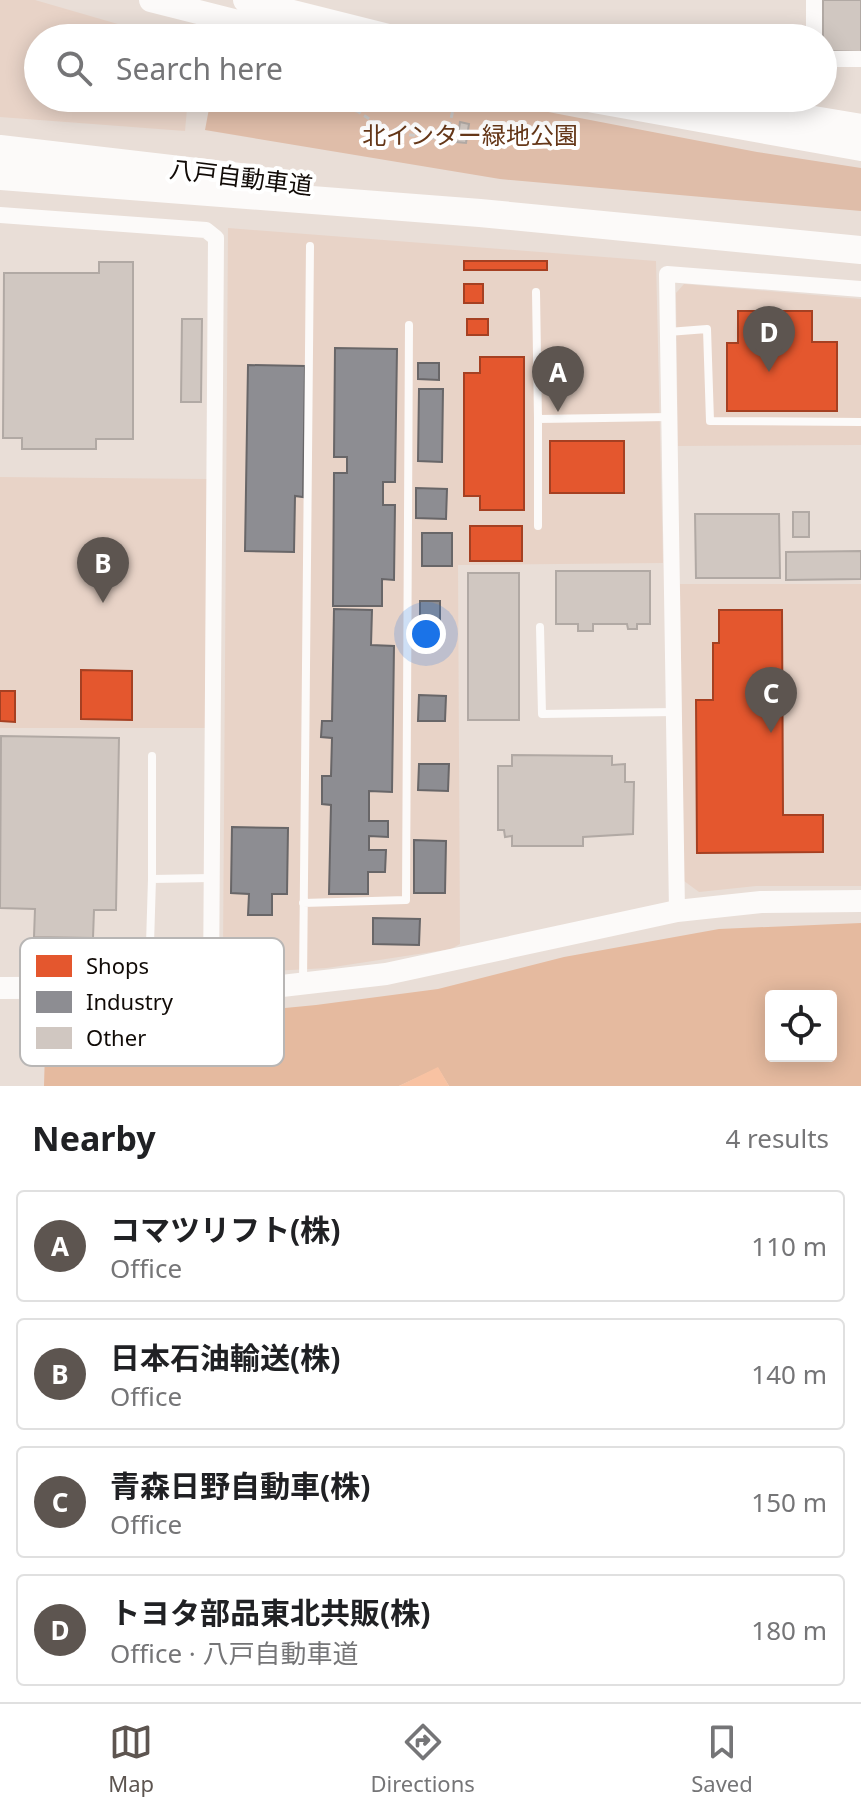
<!DOCTYPE html>
<meta charset="utf-8">
<style>
body{margin:0;font-family:"Noto Sans","Noto Sans JP",sans-serif;background:#f2f2f2;color:#202124}
.controls{position:absolute;right:24px;bottom:24px;display:grid;overflow:hidden;border-radius:8px;box-shadow:0 4px 20px #0003}
.controls button{width:72px;height:72px;display:grid;place-items:center;padding:0;border:0;border-bottom:2px solid #e0e0e0;background:#fff;color:#202124;font:40px sans-serif}
.you{position:absolute;left:426px;top:634px;width:28px;height:28px;margin:-20px;border:6px solid #fff;border-radius:50%;background:#1a73e8;box-shadow:0 0 0 12px #1a73e833}
.badge{display:grid;place-items:center;width:52px;height:52px;border-radius:50%;background:#5d5550;color:#fff;font-size:26px;font-weight:700}
.pin{position:absolute;translate:-50% -66px;filter:drop-shadow(0 2px 4px #0008)}
.pin::after{content:'';position:absolute;top:42px;width:28px;height:24px;background:inherit;clip-path:polygon(0 0,100% 0,50% 100%)}
.list{margin:0;padding:0;list-style:none}
h2{display:flex;justify-content:space-between;align-items:center;height:104px;margin:0;padding:0 32px;font-size:34px}
h2 small{font-size:26px;font-weight:400;color:#757577}
.list li{display:grid;grid-template-columns:52px 1fr auto;gap:24px;align-items:center;box-sizing:border-box;height:112px;margin:0 16px 16px;padding:0 16px;border:2px solid #e0e0e0;border-radius:8px}
.list b{display:block;font-size:30px;white-space:nowrap}
.list p{margin:0;font-size:26px;white-space:nowrap;color:#757577}
.list em{font-size:26px;font-style:normal;color:#757577}
.icon{flex:none;width:44px;height:44px;fill:none;stroke:currentColor;stroke-width:2;stroke-linecap:round;stroke-linejoin:round}
.map{position:relative;flex:none;width:861px;height:1086px;overflow:hidden}
.search{position:absolute;background:#fff;box-shadow:0 4px 20px #0003;left:24px;right:24px;top:24px;height:88px;display:flex;align-items:center;gap:20px;box-sizing:border-box;padding:0 28px;border-radius:44px;color:#757577;font-size:30px}
.sheet{height:616px;background:#fff}
nav{display:flex;justify-content:space-around;align-items:center;box-sizing:border-box;height:112px;border-top:2px solid #e0e0e0;background:#fff;font-size:22px;color:#757577}
nav a{display:grid;justify-items:center;gap:4px}
nav .on{color:#5d5550}
.map>svg:first-child{display:block}
.built{fill:#e8d3c7}
.green{fill:#dfbda9}
.forest{fill:#e5ba9f;fill-rule:evenodd}
.water{fill:#f8c2a2}
.shops{fill:#e4572e;stroke:#a54022;stroke-width:2}
.industry{fill:#8d8d92;stroke:#686668;stroke-width:2}
.building{fill:#d0c7c1;stroke:#b1a9a4;stroke-width:2}
.lines{fill:none;stroke-linecap:round;stroke-linejoin:round}
.path{stroke:#cdcac8;stroke-width:3;stroke-dasharray:6 4;stroke-linecap:butt}
.lane{stroke:#fcfaf9;stroke-width:8}
.street{stroke:#fcfaf9;stroke-width:16}
.secondary{stroke:#fcfaf9;stroke-width:22}
.primary{stroke:#fcfaf9;stroke-width:24}
.highway{stroke:#fcfaf9;stroke-width:28}
.labels{text-anchor:middle;stroke-width:8;stroke-linejoin:round;paint-order:stroke}
.park-label{font-size:24px;fill:#653718;stroke:#fff}
.street-label{font-size:24px;fill:#110b07;stroke:#fff}
.key{fill:#fff;stroke:#b8b6b5;stroke-width:2}
.key-label{font-size:22px;fill:#110b07}
</style>
<div class="map">
<svg width="861" height="1086" viewBox="0 0 861 1086">
<rect width="100%" height="100%" fill="#e9ded7"/>
<!-- built -->
<path class="built" d="M0 0H35L166 38H38V98H188L185 131 0 117Z
M228 228 656 261 663 563 458 565 460 944 451 949 327 968 237 973 223 955Z
M684 284 861 299V445L678 446 676 293Z
M0 477 207 479 205 728H0Z
M680 584H861V886H756L699 892 684 881Z"/>
<!-- green -->
<path class="green" d="M211 98H475L757 152 861 168V211L500 179 205 130Z"/>
<!-- forest -->
<path class="forest" d="M861 923V1086H449L438 1068 399 1086H44L46 1015 203 1016 316 1005 438 989 564 957 719 929ZM771 996H831V1056H771Z"/>
<!-- water -->
<path class="water" d="M438 1067 449 1086H399Z"/>
<!-- shops -->
<path class="shops" d="M464 261H547V270H464Z
M464 284H483V303H464Z
M738 311H812V342H837V411H727V343H738Z
M467 319H488V335H467Z
M480 357H524V510H480V496H464V373H480Z
M550 441H624V493H550Z
M470 526H522V561H470Z
M719 610H782L783 815H823V852L697 853 696 700H713V643H719Z
M81 670 132 671V720L81 719Z
M0 691H15V722L0 721Z"/>
<!-- industry -->
<path class="industry" d="M335 348 397 349 395 482H383V505H395L394 580 382 579V606H333L334 473H347V457H334Z
M418 363H439V380L418 379Z
M248 365 305 366 303 497 295 496 294 552 245 551Z
M419 389H443L442 462 418 461Z
M416 488 447 489 446 519 416 518Z
M422 533H452V566H422Z
M420 601H440V623L420 622Z
M334 609 372 610 371 645 394 646 392 792 369 791V821H388V837L369 836V850H386L385 872H368V894H329L331 805 322 804V776H331L332 738 321 737 322 721H332Z
M419 695 446 696 445 721H418Z
M419 764H449L448 791 418 790Z
M232 827 288 828 287 894H272V915H248L249 894 231 893Z
M414 840 446 841 445 893H414Z
M373 918 420 919 419 945 373 944Z"/>
<!-- building -->
<path class="building" d="M823 0H861V52L823 51Z
M247 98H263L264 100 254 107Z
M460 122 469 124 466 143 457 142Z
M99 262H133V439H96V449H22V438H3L4 273H99Z
M182 319H202L201 402H181Z
M793 512H809V537H793Z
M695 514H779L780 578H696Z
M861 551V579L786 580V552Z
M556 571H650V624H637V629H628L627 624H593V631H578V624H556Z
M468 573H519V720H468Z
M1 736 119 738 116 910H94L93 938 34 937 35 909 0 908Z
M512 755 612 756V765L625 764V782H634L633 834 583 837V846H512V836L505 837 504 830H498V766H512Z"/>
<g class="lines">
<!-- path -->
<path class="path" d="M276 101 357 111 390 132 446 140 453 110"/>
<!-- lane -->
<path class="lane" d="M536 292 538 419 669 417
M668 332 707 329 710 421 861 422
M538 419V526
M540 627 542 714 674 712
M152 756V879L211 878
M303 903 406 900 409 325
M33 943 150 944 152 879
M303 983 310 246"/>
<!-- street -->
<path class="street" d="M814 38V0
M823 59H861
M0 215 206 230 216 238 211 987
M677 911 667 274 861 289"/>
<!-- secondary -->
<path class="secondary" d="M0 988 273 987 386 974 677 911 761 902 861 901"/>
<!-- primary -->
<path class="primary" d="M151 0 301 38
M245 0 396 38
M577 98 861 149
M693 98 861 126"/>
<!-- highway -->
<path class="highway" d="M0 149 258 179
M0 176 480 213 861 250"/>
</g>
<g class="labels">
<!-- park labels -->
<g class="park-label">
<text x="470" y="144">北インター緑地公園</text>
</g>
<!-- street labels -->
<g class="street-label">
<text transform="translate(241 178) rotate(7)" y="8">八戸自動車道</text>
</g>
</g>
<!-- legend -->
<rect x="20" y="938" width="264" height="128" rx="12" class="key"/>
<rect x="36" y="955" width="36" height="22" fill="#e4572e"/>
<rect x="36" y="991" width="36" height="22" fill="#8d8d92"/>
<rect x="36" y="1027" width="36" height="22" fill="#d0c7c1"/>
<g class="key-label">
<text x="86" y="974">Shops</text>
<text x="86" y="1010">Industry</text>
<text x="86" y="1046">Other</text>
</g>
</svg>
<div class="controls">
<button><svg class="icon" aria-label="locate" viewBox="0 0 24 24"><circle cx="12" cy="12" r="6"/><path d="M12 2v4M12 18v4M2 12h4M18 12h4"/></svg></button>
</div>
<div class="you"></div>
<div class="pin badge" style="left:558px;top:412px">A</div>
<div class="pin badge" style="left:103px;top:603px">B</div>
<div class="pin badge" style="left:771px;top:733px">C</div>
<div class="pin badge" style="left:769px;top:372px">D</div>
<div class="search"><svg class="icon" aria-label="search" viewBox="0 0 24 24"><circle cx="10" cy="10" r="6"/><path d="M15 15l6 6"/></svg>Search here</div>
</div>
<section class="sheet">
<h2>Nearby<small>4 results</small></h2>
<ul class="list">
<li><span class="badge">A</span><div><b>コマツリフト(株)</b><p>Office</p></div><em>110 m</em></li>
<li><span class="badge">B</span><div><b>日本石油輸送(株)</b><p>Office</p></div><em>140 m</em></li>
<li><span class="badge">C</span><div><b>青森日野自動車(株)</b><p>Office</p></div><em>150 m</em></li>
<li><span class="badge">D</span><div><b>トヨタ部品東北共販(株)</b><p>Office · 八戸自動車道</p></div><em>180 m</em></li>
</ul>
</section>
<nav>
<a class="on"><svg class="icon" aria-label="map" viewBox="0 0 24 24"><path d="M3 6l6-2 6 2 6-2v14l-6 2-6-2-6 2zM9 4v14M15 6v14"/></svg>Map</a>
<a><svg class="icon" aria-label="directions" viewBox="0 0 24 24"><path d="M12 3l9 9-9 9-9-9zM9 14v-3h6M13 9l2 2-2 2"/></svg>Directions</a>
<a><svg class="icon" aria-label="saved" viewBox="0 0 24 24"><path d="M7 4h10v16l-5-4-5 4z"/></svg>Saved</a>
</nav>
